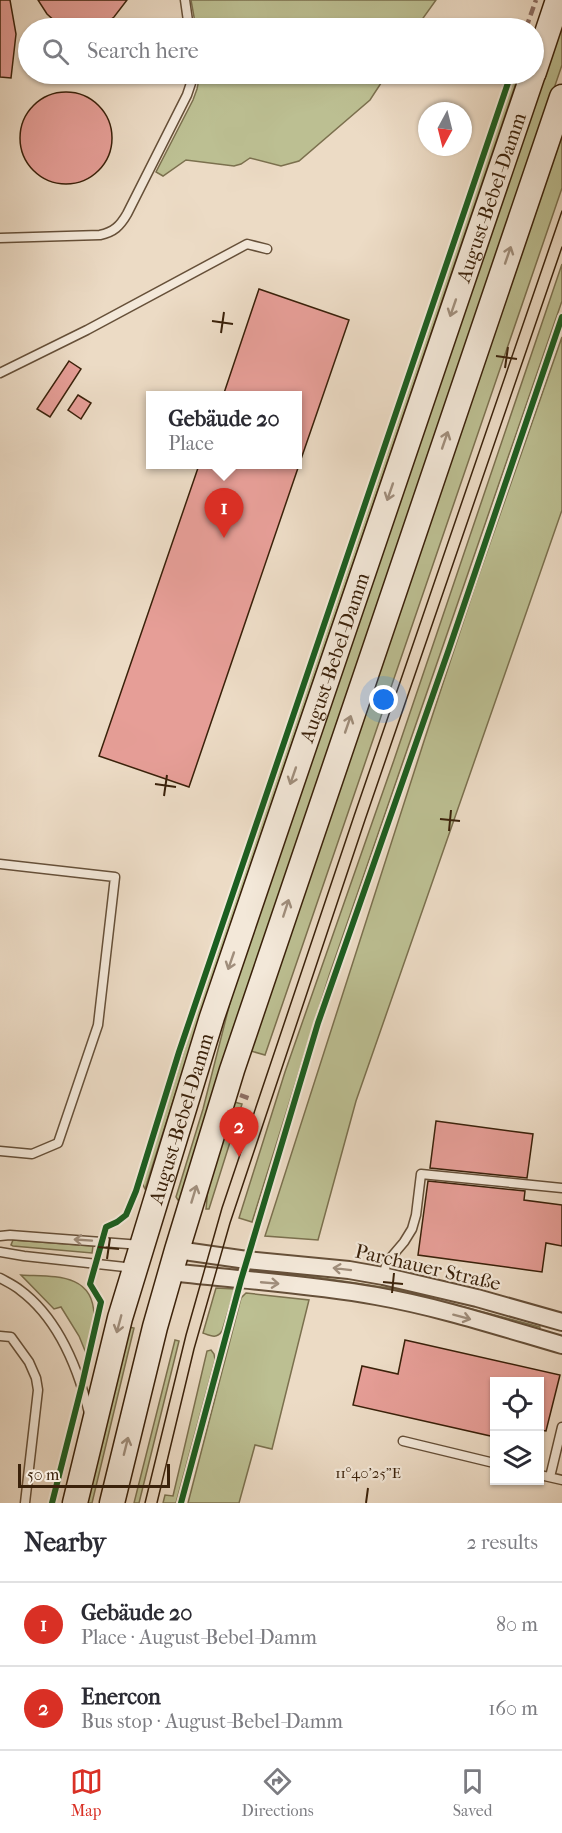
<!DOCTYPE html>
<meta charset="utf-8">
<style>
body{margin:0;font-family:"IM FELL French Canon",serif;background:#f7f7f7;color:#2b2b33}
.controls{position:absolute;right:18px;bottom:18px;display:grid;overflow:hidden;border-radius:0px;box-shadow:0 2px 4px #0004}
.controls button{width:54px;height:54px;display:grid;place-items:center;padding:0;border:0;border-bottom:2px solid #e1e1e2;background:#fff;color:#2b2b33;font:30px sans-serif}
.compass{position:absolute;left:418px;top:102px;width:54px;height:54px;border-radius:50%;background:#fff;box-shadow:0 2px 4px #0004;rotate:187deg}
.scale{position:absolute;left:18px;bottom:15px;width:152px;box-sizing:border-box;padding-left:6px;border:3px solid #3a210a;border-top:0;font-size:16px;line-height:21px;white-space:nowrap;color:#3a210a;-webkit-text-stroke:4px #f3e8d9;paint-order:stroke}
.you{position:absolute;left:384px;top:700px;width:21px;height:21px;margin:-15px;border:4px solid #fff;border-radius:50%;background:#1a73e8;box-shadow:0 0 0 9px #1a73e833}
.badge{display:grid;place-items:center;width:39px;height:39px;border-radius:50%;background:#d93025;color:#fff;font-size:20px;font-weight:700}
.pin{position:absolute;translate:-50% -50px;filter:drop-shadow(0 2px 3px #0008)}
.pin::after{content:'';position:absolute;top:32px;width:21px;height:18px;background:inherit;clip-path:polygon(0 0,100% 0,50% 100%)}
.popup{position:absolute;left:146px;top:391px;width:156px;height:78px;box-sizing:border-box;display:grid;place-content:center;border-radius:0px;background:#fff;filter:drop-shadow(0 2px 4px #0005);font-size:20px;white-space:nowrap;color:#7c7c81}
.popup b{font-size:22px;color:#2b2b33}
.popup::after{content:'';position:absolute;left:50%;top:100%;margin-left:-12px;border:12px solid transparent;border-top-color:#fff}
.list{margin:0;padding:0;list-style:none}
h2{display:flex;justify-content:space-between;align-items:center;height:78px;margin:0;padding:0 24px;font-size:26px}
h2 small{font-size:20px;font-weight:400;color:#7c7c81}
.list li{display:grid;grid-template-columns:39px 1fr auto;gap:18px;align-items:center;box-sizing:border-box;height:84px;padding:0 24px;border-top:2px solid #e1e1e2}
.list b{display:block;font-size:22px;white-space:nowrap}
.list p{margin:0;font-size:20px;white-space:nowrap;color:#7c7c81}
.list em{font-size:20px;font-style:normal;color:#7c7c81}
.icon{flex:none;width:33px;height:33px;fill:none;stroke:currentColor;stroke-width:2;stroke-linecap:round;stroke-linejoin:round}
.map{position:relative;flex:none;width:562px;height:1503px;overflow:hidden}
.search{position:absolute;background:#fff;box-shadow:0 2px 4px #0004;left:18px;right:18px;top:18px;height:66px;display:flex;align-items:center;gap:15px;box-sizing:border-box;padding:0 21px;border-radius:33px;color:#7c7c81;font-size:22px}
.sheet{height:246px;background:#fff}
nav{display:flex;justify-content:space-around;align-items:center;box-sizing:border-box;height:84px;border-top:2px solid #e1e1e2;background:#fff;font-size:16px;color:#7c7c81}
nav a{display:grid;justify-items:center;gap:3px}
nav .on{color:#d93025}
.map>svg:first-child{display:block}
.green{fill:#bcbf92;stroke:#7b704e;stroke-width:1.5}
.building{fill:#e69e97;stroke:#3a210a;stroke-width:1.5}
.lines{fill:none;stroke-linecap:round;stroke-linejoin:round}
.service-casing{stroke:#665039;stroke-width:11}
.minor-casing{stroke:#665039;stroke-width:20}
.secondary-casing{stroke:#3a210a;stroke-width:27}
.service{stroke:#f3e8d9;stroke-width:8}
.minor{stroke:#f3e8d9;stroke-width:16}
.secondary{stroke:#f3e8d9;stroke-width:24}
.tram{stroke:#3a210a;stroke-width:1.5}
.quiet{stroke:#8d6e63;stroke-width:4.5;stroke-dasharray:9 4.5;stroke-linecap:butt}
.cycleway-casing{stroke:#f3e8d9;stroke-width:10}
.cycleway{stroke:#1b5e20;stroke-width:6}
.oneway{stroke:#a08e7c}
.ticks{fill:none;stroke:#3a210a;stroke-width:2}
.labels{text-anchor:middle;stroke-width:4.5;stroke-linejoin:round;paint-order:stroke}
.street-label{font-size:20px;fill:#3a210a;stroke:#f3e8d9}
.ticks-label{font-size:15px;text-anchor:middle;fill:#3a210a;stroke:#f3e8d9;stroke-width:4.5;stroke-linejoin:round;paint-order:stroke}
</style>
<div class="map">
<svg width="562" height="1503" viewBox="0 0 562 1503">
<rect width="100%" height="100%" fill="#ecdbc5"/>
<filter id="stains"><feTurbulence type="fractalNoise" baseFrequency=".00333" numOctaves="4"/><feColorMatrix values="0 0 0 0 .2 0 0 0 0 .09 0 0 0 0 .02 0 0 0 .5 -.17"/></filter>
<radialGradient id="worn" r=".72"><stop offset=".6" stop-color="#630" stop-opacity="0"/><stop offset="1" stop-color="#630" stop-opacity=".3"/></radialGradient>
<!-- green -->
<path class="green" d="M191 0H436L416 28H196Z
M562 21V65L298 838 224 1061 181 1199 178 1200 176 1197 203 1109 237 975Z
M200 74H387L370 100 299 161 281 166 250 158 241 164 234 166 186 160 163 176 156 172 193 100 197 89Z
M514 74H519L215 970 145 1189 142 1183 189 1034Z
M562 135V188L265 1055 251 1051Z
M562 264V301L329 976 252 1222 239 1218 285 1072 394 760Z
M562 337V510L356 1101 318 1240 265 1236 425 738 475 586Z
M234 1102 242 1104 209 1209H206L208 1188Z
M13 1240 93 1246 92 1253 13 1246 11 1245Z
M252 1271 309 1276 395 1289 540 1327 539 1332 251 1276Z
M21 1275C53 1277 93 1272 94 1315 94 1327 89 1341 86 1353L79 1336 61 1307 54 1309Z
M216 1288 235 1289 222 1331C217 1339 211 1336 203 1333Z
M246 1293 309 1300 272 1449 255 1445 239 1503H188L241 1298Z
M129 1327 134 1328 92 1503H87Z
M175 1340 179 1341 139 1503H134Z
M211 1350 214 1354 215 1360 176 1503H163L165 1495 173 1496 207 1351Z"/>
<!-- building -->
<path class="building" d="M0 0H10L16 34 11 78 0 77Z
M38 0H127L114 17 104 24 93 28H72L56 22 47 14Z
M20 138a46 46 0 1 1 92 0a46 46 0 1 1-92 0Z
M259 289 349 320 300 462 297 461V396H223Z
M69 361 81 369 50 417 37 409Z
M78 395 91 403 81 419 68 410Z
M199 465H299L189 787 99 756Z
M436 1121 533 1134 527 1178 430 1168Z
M428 1181 525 1191 524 1200 562 1205V1246L546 1243 542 1272 418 1255Z
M405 1340 560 1375 546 1431 540 1430V1382H495V1437L353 1405 362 1366 398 1374Z"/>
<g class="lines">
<!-- service casing -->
<g class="service-casing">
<path id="service" d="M185 0 189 28
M0 238 100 235C114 232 120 226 127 214L187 95 194 74
M0 373 87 330 247 244 267 249
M0 864 115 877 98 1025 58 1143 32 1154 0 1151
M0 1236 10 1235 141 1245
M0 1252 24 1256 134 1268
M383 1276 387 1262 404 1242 412 1229 416 1215 421 1174 562 1188
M0 1278C7 1282 14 1285 20 1290 59 1319 78 1368 89 1413
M0 1336 11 1337 29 1362 36 1378 38 1390 25 1503
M403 1441 494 1463
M540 1475 562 1480
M550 1477 562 1427"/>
</g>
<!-- minor casing -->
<g class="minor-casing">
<path id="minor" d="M177 1250 247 1260 349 1270 383 1276 477 1298 562 1322
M171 1272C239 1280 308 1284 376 1296 439 1307 500 1327 562 1345"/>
</g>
<!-- secondary casing -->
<g class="secondary-casing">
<g id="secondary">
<path d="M534 72 558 0"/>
<path id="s1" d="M75 1503 120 1318 212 1017 533 74"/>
<path d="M112 1503 155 1327 177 1250 232 1070 562 97"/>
</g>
</g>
<!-- service -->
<use href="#service" class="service"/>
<!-- minor -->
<use href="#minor" class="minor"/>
<!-- secondary -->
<use href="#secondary" class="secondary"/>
<!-- tram -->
<path class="tram" d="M145 1503 186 1335 222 1208 354 816 562 211
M157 1503 194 1349 230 1223 365 820 562 247"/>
<!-- quiet -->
<path class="quiet" d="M526 28 536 0
M240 1095 251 1099"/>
<!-- cycleway casing -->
<g class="cycleway-casing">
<path id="cycleway" d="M52 1503 82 1385 101 1302 90 1284 106 1227 117 1222 126 1215 136 1191 179 1052 511 74
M181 1503 241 1280 318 1023 449 649 562 317"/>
</g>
<!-- cycleway -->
<use href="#cycleway" class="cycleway"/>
</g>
<!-- one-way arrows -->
<defs><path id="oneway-shaft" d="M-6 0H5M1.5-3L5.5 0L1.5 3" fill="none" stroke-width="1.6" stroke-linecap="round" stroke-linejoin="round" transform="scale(1.5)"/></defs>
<g class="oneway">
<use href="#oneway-shaft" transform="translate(508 255) rotate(-71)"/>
<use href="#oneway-shaft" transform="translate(453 308) rotate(109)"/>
<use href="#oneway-shaft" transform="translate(445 440) rotate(-71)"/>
<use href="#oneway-shaft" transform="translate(390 492) rotate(109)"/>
<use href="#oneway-shaft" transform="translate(348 724) rotate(-71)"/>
<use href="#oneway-shaft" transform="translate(293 776) rotate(109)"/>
<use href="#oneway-shaft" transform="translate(286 908) rotate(-72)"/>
<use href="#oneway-shaft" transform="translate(231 961) rotate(109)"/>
<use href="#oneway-shaft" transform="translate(194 1194) rotate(-73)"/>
<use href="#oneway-shaft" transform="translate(83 1240) rotate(-176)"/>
<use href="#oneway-shaft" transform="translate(342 1269) rotate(-173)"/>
<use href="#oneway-shaft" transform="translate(270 1283) rotate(5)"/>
<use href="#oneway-shaft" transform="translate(462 1317) rotate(15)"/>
<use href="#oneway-shaft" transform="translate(119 1324) rotate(105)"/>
<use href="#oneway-shaft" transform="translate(126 1446) rotate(-76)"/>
</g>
<!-- ticks -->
<path class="ticks" d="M212 321 233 324M221 333 224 312M496 356 517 359M505 368 508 347M155 784 176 787M164 796 167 775M440 819 460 821M449 831 451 810M98 1247 119 1249M107 1259 110 1238M383 1282 403 1284M392 1293 394 1273M366 1503 368 1488"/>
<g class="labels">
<!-- street labels -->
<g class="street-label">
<text dy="7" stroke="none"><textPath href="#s1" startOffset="1371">August-Bebel-Damm</textPath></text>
<text dy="7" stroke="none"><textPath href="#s1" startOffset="885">August-Bebel-Damm</textPath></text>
<text dy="7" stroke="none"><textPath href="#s1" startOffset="399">August-Bebel-Damm</textPath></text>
<text transform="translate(428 1267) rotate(13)" y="7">Parchauer Straße</text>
</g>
</g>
<g class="ticks-label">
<text x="368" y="1478">11°40'25"E</text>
</g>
<rect width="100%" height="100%" filter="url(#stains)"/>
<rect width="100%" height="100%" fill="url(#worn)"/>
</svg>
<div class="controls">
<button><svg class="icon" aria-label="locate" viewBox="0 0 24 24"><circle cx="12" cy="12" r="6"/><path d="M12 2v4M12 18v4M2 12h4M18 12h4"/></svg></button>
<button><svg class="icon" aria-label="layers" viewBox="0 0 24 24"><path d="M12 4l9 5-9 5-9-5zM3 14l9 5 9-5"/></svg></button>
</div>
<svg class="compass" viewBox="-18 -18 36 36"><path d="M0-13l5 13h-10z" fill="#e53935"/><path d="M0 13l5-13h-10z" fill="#7c7c81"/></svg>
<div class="scale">50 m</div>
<div class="you"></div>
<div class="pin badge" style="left:224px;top:538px">1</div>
<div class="popup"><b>Gebäude 20</b>Place</div>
<div class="pin badge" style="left:239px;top:1157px">2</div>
<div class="search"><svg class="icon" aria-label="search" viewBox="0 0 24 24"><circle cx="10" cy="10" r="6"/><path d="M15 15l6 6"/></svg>Search here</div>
</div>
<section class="sheet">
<h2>Nearby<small>2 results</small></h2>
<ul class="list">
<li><span class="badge">1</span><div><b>Gebäude 20</b><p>Place · August-Bebel-Damm</p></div><em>80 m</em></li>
<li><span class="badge">2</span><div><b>Enercon</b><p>Bus stop · August-Bebel-Damm</p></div><em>160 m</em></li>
</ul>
</section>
<nav>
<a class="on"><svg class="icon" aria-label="map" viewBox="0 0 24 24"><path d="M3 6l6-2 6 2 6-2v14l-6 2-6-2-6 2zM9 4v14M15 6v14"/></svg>Map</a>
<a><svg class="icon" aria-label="directions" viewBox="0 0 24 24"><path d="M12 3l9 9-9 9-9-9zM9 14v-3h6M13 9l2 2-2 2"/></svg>Directions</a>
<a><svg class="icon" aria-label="saved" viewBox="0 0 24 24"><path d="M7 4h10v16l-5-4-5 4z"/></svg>Saved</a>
</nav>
